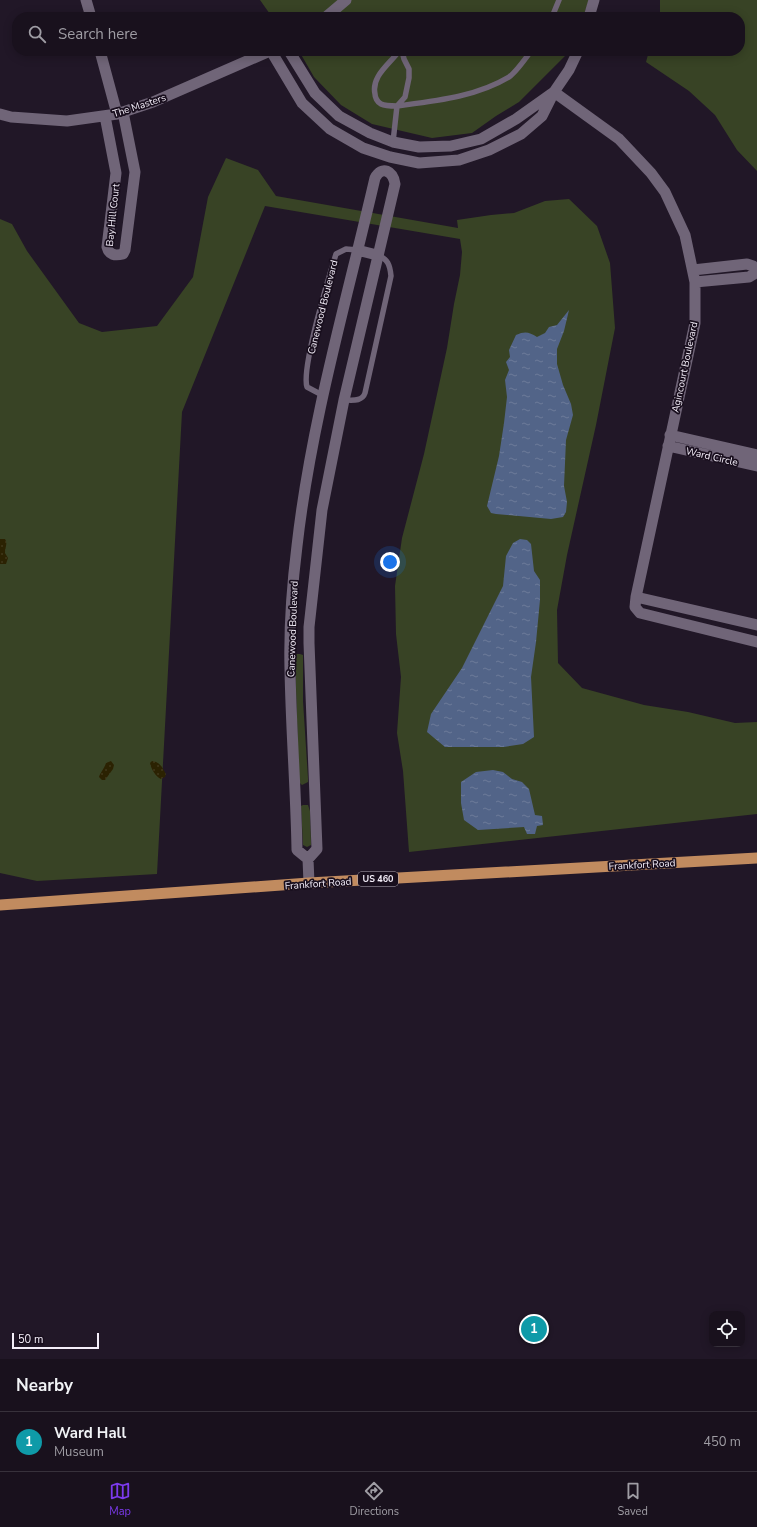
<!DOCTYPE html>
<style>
body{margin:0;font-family:"Nunito Sans",sans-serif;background:#221a26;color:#f1f3f6}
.controls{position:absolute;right:12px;bottom:12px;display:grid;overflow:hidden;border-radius:8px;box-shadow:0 2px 10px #0003}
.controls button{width:36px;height:36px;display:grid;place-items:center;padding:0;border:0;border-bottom:1px solid #37313b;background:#19111d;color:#f1f3f6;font:20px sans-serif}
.scale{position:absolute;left:12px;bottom:10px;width:87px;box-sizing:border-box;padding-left:4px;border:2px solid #f4eef9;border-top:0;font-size:11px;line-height:14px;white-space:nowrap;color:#f4eef9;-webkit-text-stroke:3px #180e1d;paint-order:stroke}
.you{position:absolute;left:390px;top:562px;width:14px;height:14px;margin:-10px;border:3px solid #fff;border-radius:50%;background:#1a73e8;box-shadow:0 0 0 6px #1a73e833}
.badge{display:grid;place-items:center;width:26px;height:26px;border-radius:50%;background:#7c3aed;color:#fff;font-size:13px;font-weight:700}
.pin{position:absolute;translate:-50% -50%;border:2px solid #fff;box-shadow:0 1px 4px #0006}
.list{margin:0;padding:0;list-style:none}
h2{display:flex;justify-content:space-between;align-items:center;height:52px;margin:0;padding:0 16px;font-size:17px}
h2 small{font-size:13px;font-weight:400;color:#9f9da4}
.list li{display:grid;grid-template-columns:26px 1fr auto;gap:12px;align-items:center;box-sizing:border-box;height:60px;padding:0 16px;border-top:1px solid #37313b}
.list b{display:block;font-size:15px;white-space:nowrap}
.list p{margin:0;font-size:13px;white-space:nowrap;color:#9f9da4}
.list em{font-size:13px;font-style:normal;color:#9f9da4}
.icon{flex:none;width:22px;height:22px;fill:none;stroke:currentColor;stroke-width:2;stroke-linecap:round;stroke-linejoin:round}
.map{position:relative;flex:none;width:757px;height:1359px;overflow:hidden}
.search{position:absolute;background:#19111d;box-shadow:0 2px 10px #0003;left:12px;right:12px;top:12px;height:44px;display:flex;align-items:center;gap:10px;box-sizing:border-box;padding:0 14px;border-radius:16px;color:#9f9da4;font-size:15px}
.sheet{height:112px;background:#19111d}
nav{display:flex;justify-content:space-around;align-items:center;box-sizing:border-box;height:56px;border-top:1px solid #37313b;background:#19111d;font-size:11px;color:#9f9da4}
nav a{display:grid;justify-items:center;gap:2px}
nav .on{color:#7c3aed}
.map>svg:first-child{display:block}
.grass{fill:#384325}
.sand{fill:url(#sand-dots)}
.water{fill:url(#water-ripples)}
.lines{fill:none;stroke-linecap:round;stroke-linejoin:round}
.service{stroke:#706578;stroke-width:5.5}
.minor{stroke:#706578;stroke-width:11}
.primary{stroke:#c18b5f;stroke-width:11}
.labels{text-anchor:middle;stroke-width:3.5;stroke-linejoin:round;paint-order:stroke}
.shield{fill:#180e1d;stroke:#b2abb7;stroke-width:1}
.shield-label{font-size:9px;font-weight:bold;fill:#f4eef9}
.street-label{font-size:10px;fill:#f4eef9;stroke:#180e1d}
</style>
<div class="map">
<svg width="757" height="1359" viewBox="0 0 757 1359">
<defs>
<pattern id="sand-dots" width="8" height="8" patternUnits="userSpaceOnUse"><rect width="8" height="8" fill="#2b2202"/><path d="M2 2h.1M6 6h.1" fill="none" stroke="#40381b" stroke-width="1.8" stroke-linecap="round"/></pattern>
<pattern id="water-ripples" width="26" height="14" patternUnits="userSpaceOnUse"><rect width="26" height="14" fill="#526488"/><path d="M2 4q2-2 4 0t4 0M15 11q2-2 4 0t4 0" fill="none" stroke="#6c7a9a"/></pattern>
</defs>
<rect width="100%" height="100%" fill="#211727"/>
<!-- grass -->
<path class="grass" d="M260 0H589L583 17H272Z
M660 0H757V171L737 150 715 115 689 91 646 62 649 51H740V17H659L660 12Z
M299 51H570L519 102 496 116 472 133 432 138 372 124 341 105 314 77Z
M226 158 258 170 276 196 458 228 457 220 491 215 514 213 545 201 569 199 597 226 610 263 615 328 596 425 567 555 557 610 558 663 582 688 644 705 688 712 735 723 757 722V814L409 852 403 771 397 733 401 677 396 634 395 586 402 538 424 454 447 348 454 304 460 275 462 252 460 239 265 206 182 412 157 874 37 881 0 873V219L12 224 27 251 79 323 102 332 157 326 193 277 208 197Z
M297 654H300L303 655V701L308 778V782L302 785 299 782 295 656Z
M303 805H308L310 811 311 842V845L307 847 303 845 301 806Z"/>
<!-- sand -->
<path class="sand" d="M0 539H5C8 544 5 547 5 553L8 558 6 564H0Z
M111 761 114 765 113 769 105 780H102L99 777C100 773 104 769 106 763Z
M152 761C160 762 162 767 166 774L165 777 161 779C156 777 151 769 150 763Z"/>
<!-- water -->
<path class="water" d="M569 310 564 331 557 349V364L563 385 571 404 573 415 566 440 564 486 567 502 566 512 563 517 551 519 496 514 491 513 487 506 499 456 504 423 507 397 505 380 509 370 506 362 510 357 509 350 516 335C525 331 529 332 537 337L545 333 549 327 557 325Z
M520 539 527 540 531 544 534 571 540 580V600L536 642 531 677 534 737 523 744 504 747H445L427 732 431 714 462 668 503 586 506 556 513 543Z
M493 770 503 772 512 779 522 782 529 789 535 815 542 816 543 825 537 826 535 834H527L524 827 478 830 464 820 461 803V782L476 772Z"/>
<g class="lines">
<!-- service -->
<path class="service" d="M552 17 559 0
M399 51C390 64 371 76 375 94 375 97 377 102 381 104 385 106 392 106 397 106L405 97 409 78V69L404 59 402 51
M393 142 397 106C435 101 476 97 509 77 516 72 526 58 531 51
M324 396 307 387C301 369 329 276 336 254L346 249 357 250
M344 400C352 400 362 402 365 393L391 276C390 265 388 259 377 255"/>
<!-- minor -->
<path class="minor" d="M86 0 91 17
M326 17 346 0
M589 17 594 0
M100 51 117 114
M271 51 302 103 330 129 363 148 390 157 419 163 459 160 489 150 521 134 542 116 554 92 569 70 578 51
M289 51 315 93 339 116 370 133 393 142 419 147 451 146 481 139 516 119 554 92
M554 92 619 139 651 173 665 192 685 235 695 282V323L636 597
M0 114 11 117 67 121 117 114 153 102 270 51
M105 116 116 173 107 247C109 255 115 256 123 254L125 250 135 172 123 112
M357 250 377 255
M693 270 747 264 753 266 756 270 754 274 749 277 695 282
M670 435 757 455
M668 446 757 466
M757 625 636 597 635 607 640 613 757 642
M308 859 297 850C296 790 291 729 290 669 289 629 292 586 297 546 311 422 347 299 375 178 382 165 393 171 395 184L344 400 322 510 309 627V643L317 849 308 859 309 883"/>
<!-- primary -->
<path class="primary" d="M0 905 309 883 757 858"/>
</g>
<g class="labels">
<!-- shield labels -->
<rect class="shield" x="358" y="872" width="40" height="14" rx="3"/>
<g class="shield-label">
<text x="378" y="882">US 460</text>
</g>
<!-- street labels -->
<g class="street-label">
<text transform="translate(139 105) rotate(-18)" y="4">The Masters</text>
<text transform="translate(112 215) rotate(-84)" y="4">Bay Hill Court</text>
<text transform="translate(322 307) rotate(-76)" y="4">Canewood Boulevard</text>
<text transform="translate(684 367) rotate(-78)" y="4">Agincourt Boulevard</text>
<text transform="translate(712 456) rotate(13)" y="4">Ward Circle</text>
<text transform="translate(292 629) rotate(-88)" y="4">Canewood Boulevard</text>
<text transform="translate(642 864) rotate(-3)" y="4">Frankfort Road</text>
<text transform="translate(318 883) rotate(-4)" y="4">Frankfort Road</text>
</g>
</g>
</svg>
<div class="controls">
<button><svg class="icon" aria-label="locate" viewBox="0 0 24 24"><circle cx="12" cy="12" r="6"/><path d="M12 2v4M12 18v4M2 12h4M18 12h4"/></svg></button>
</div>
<div class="scale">50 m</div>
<div class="you"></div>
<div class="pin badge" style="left:534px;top:1329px;background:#0f9aa8">1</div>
<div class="search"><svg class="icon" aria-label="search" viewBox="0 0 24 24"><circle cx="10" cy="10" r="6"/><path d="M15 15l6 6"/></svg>Search here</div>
</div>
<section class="sheet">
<h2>Nearby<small></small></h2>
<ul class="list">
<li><span class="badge" style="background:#0f9aa8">1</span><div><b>Ward Hall</b><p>Museum</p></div><em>450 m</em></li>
</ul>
</section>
<nav>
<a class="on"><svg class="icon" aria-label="map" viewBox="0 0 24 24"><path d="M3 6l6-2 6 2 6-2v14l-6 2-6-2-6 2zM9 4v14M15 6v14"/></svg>Map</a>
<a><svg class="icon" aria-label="directions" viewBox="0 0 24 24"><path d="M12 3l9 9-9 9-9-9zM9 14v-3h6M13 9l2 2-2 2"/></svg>Directions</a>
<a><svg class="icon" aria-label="saved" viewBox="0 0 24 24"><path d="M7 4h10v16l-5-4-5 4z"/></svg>Saved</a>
</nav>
